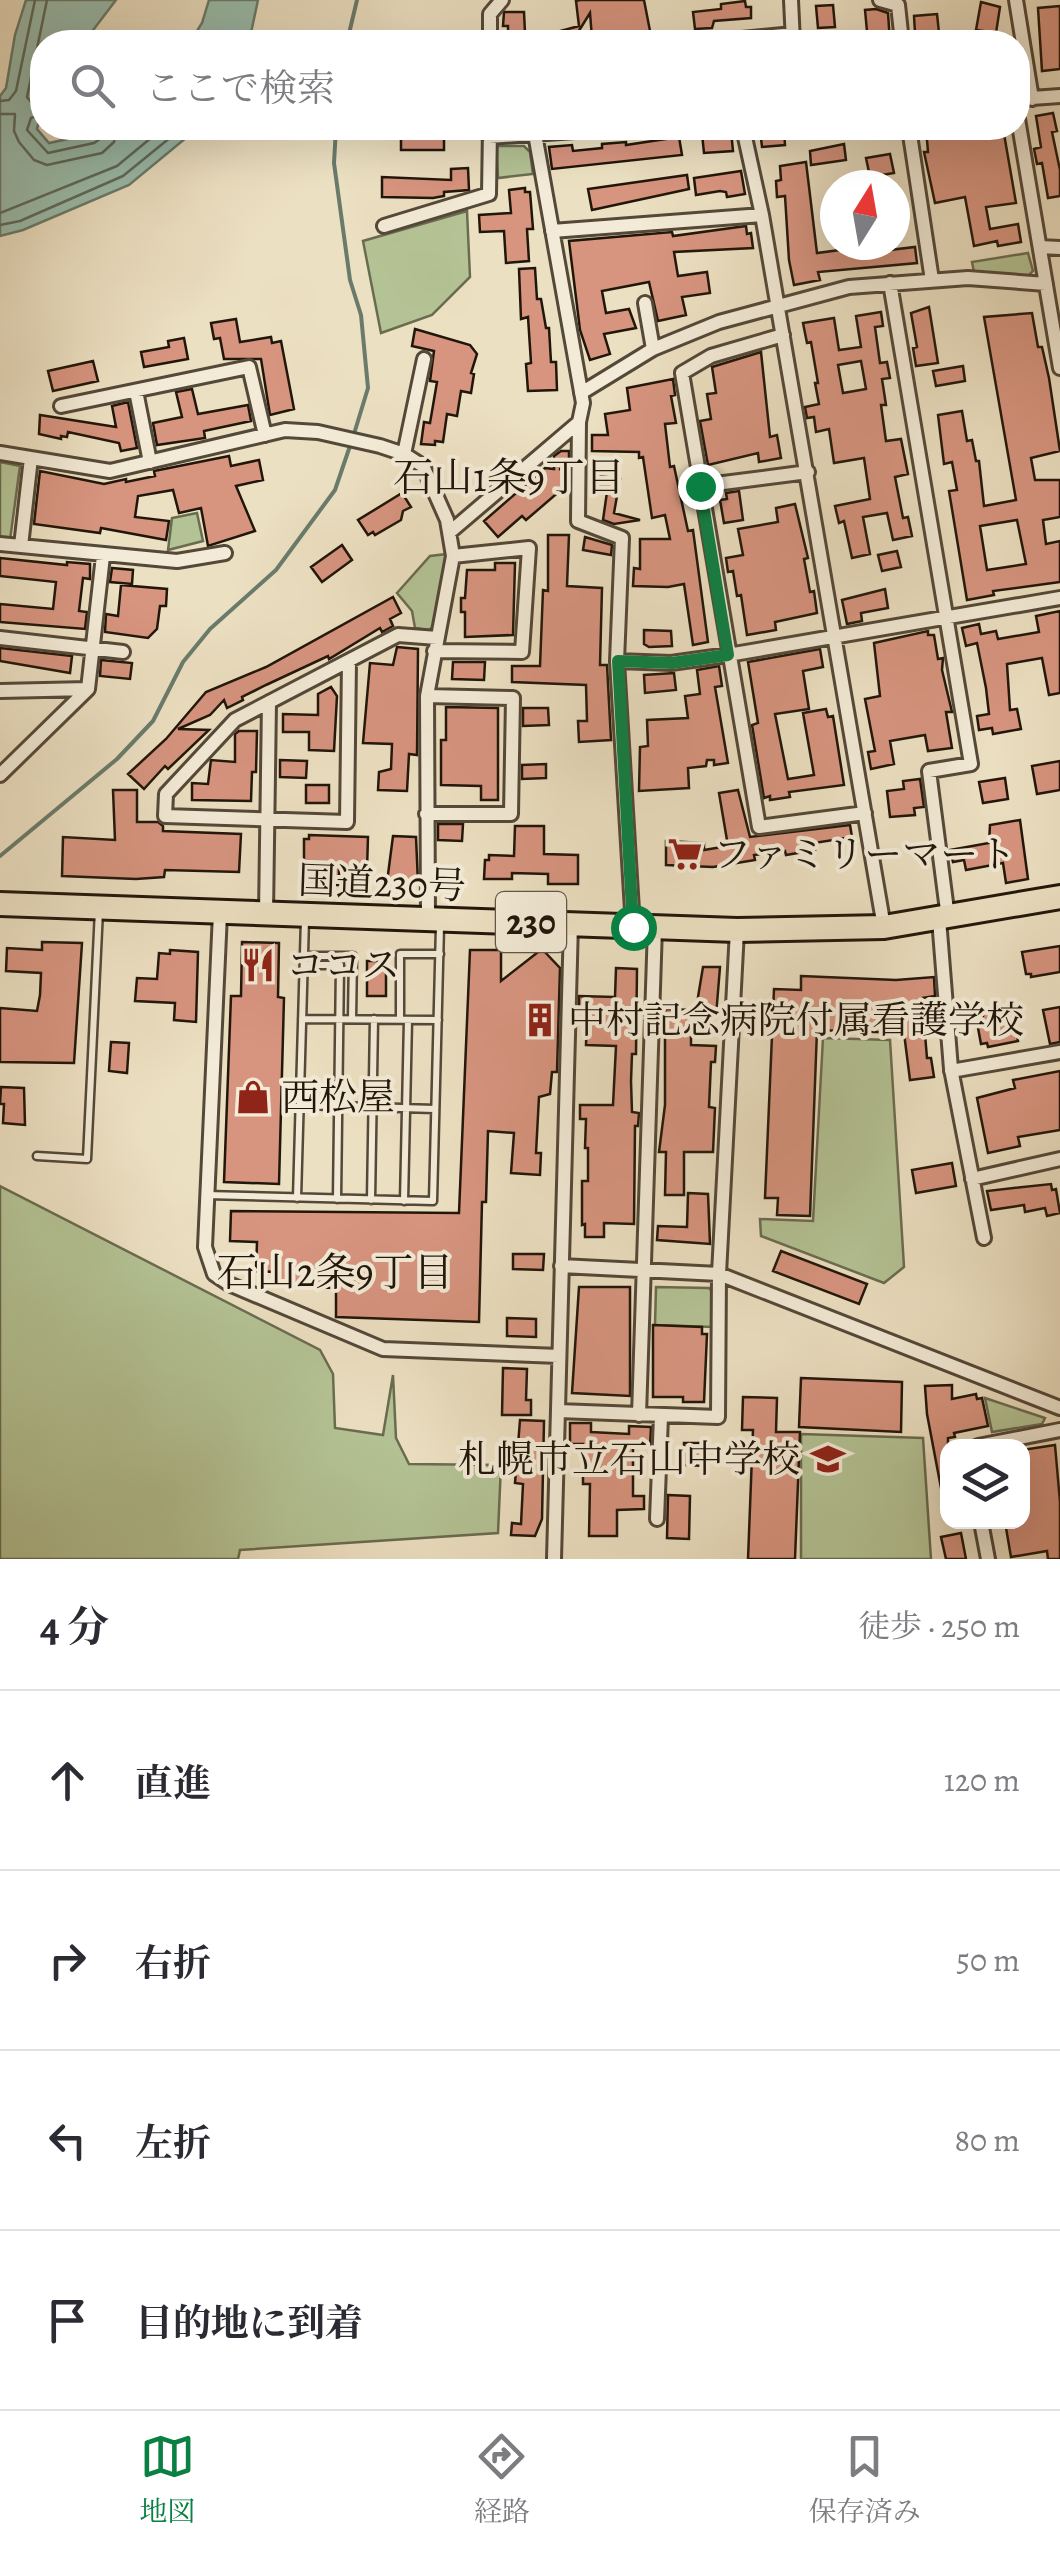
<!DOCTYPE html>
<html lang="ja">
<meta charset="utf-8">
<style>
body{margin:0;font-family:Alegreya,"Noto Serif JP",serif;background:#f2f2f3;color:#2b2b33}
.controls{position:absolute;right:30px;bottom:30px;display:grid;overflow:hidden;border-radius:20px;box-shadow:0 10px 40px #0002}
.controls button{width:90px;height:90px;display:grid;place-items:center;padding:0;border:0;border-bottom:2px solid #e1e1e2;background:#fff;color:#2b2b33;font:50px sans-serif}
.compass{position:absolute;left:820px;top:170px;width:90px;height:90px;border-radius:50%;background:#fff;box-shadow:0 10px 40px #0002;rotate:11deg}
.stop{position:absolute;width:30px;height:30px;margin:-22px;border:8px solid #0b8043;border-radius:50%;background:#fff}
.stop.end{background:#0b8043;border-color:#fff;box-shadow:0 2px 10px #0008}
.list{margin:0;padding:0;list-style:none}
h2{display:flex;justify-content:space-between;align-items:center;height:130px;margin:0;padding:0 40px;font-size:42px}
h2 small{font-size:32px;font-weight:400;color:#7c7c81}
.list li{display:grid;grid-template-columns:65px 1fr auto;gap:30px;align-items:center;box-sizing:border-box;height:180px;padding:0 40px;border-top:2px solid #e1e1e2}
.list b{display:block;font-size:38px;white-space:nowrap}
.list em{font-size:32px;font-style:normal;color:#7c7c81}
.icon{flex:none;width:55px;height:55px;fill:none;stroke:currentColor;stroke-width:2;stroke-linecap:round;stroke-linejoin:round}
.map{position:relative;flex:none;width:1060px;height:1559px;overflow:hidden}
.search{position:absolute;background:#fff;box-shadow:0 10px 40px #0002;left:30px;right:30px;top:30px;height:110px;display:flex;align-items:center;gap:25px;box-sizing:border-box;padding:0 35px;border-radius:40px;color:#7c7c81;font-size:38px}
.sheet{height:850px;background:#fff}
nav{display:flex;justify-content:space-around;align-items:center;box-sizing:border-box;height:140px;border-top:2px solid #e1e1e2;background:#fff;font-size:28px;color:#7c7c81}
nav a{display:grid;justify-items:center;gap:5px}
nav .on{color:#0b8043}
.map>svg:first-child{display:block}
.green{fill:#b4c395;stroke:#6a6c50;stroke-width:2.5}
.water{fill:#9abeae;stroke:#6a7b6c;stroke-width:2.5}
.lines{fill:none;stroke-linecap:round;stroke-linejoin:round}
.shore{stroke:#5e6a5c;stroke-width:2.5}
.stream{stroke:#6a7b6c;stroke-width:4}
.building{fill:#d7947f;stroke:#21160a;stroke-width:2.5;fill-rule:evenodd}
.service-casing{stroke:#544838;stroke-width:11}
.minor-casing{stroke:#544838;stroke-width:18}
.trunk-casing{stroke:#21160a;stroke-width:28}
.service{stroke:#f3ebd7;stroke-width:6}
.minor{stroke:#f3ebd7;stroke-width:12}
.trunk{stroke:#ece0c2;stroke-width:22}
.route{stroke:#0b8043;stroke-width:12}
.labels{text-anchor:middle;stroke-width:8;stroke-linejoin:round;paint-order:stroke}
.shield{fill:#f3ebd7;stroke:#605648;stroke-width:2.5}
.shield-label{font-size:35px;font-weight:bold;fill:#21160a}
.poi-label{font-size:38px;fill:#21160a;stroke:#f3ebd7;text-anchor:start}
.street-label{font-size:38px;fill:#21160a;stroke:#f3ebd7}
.neighbourhood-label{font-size:40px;fill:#21160a;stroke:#f3ebd7}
</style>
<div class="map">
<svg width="1060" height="1559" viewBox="0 0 1060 1559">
<rect width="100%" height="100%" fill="#ece0c2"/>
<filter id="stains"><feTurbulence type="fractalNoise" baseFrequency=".002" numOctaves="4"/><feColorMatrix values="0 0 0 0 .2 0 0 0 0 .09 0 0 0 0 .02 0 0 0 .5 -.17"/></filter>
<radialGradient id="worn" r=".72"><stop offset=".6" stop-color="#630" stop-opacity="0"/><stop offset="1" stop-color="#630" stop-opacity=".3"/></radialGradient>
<!-- green -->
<path class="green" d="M496 146H524L530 152 533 174 498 178Z
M467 211 470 277 432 315 381 333 363 241Z
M1028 253 1033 271 1028 276 974 272 972 262Z
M0 462 20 466 10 540 0 539Z
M197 513 203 541 168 550 172 518Z
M447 554 438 623 429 630 415 628 412 611 397 593 430 556Z
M823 1038 890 1040 904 1267 884 1283 761 1236 760 1219 813 1221Z
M0 1186 320 1350 333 1374 335 1428 383 1435 393 1375 396 1438 409 1464 501 1465 498 1533 240 1550 238 1559H0Z
M656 1287 709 1288 714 1293 713 1327 655 1325Z
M985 1398 1045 1418 1042 1424 992 1432Z
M801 1434 923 1438 931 1559H801Z"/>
<!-- water -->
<path class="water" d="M26 0H116L84 42H42V110L37 129 49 143 91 134 102 128H198L129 185 23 230 0 236V96L6 88 15 35Z
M209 0H258L249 42H190L202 23Z"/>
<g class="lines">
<!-- shore -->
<path class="shore" d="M0 101 9 100 16 91 35 0
M42 101 31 102 27 97 47 0
M0 114H15L14 131 19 142 34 160 47 165 102 153 114 142 117 128
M42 114 31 118 27 130 48 153 94 143 103 137 105 128
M0 213 117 166 163 128
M0 225 20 221 123 176 182 128"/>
<!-- stream -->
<path class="stream" d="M347 42 357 0
M336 128 334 163 350 280 361 315 368 388 354 434
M0 856 117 759 153 721 183 662 210 629 276 570 335 490 351 443"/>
</g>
<!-- building -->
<path class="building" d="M580 0H644L651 36 592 38 590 13 572 42H553L560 31 579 26 576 1Z
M745 1 746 7H751V18L714 21 712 28 695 29 693 12 721 9V4Z
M981 2 1000 7 996 33 976 30Z
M833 5 835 27 818 28 816 6Z
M1060 6V69L1042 71 1038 8Z
M876 9 888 13 890 42H868L865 10Z
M504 12H524L525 33 508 34V26H503Z
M937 14 940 42H923V32L915 33 914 16Z
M1053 113 1057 131 1052 132 1060 170V196L1048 198 1042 163 1037 164 1034 149 1041 147 1036 116Z
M422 128H444V150H401V132H422Z
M926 128H1003L1016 203 986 207 990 229 1018 224 1021 242 998 246 997 241 974 246 965 197 935 203 924 152H928Z
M784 129 785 145 762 147 760 130Z
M731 131 733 151 704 153 702 134Z
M679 137 682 155 552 169 549 147 572 145 573 151 602 148V144L626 142V145Z
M844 144 846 160 811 165 810 151Z
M890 154 894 173 870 177 866 158Z
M806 162 817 253 855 248 856 254 915 247 917 263 818 272 820 280 794 285 789 260 785 196 777 197 776 181 781 180 780 166Z
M468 168 469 190 444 192V196L433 198 382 197V177L451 180V169Z
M741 171 745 194 727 197 726 192 720 191 696 195 694 178Z
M687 175 689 189 592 210 588 189Z
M525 188V192H530L533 229H527L529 261 506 263 504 231 480 232 479 215 511 213 509 190Z
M746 226 747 234 751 233 753 248 674 252 678 276 707 272 710 293 682 297 686 315 658 321 649 282 602 291 606 313 629 309 636 328 604 334 610 354 590 360 580 330 569 241 672 232 673 236Z
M535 268 537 299H541L546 328H549L551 362H556L557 390 528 391 526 364 531 363 528 317 521 319 519 269Z
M929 307 938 363 916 366 913 348 917 347 911 313Z
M881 312 883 326 875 327 880 363 887 362 890 378 882 379 886 405H881L886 441 901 439 908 474 895 477 903 518 908 517 912 536 893 540 887 513 863 517 870 554 852 558 844 521 839 523 835 506 870 499 864 458 834 463 829 429 816 432 814 417 807 418 805 407 819 404 815 383H818L811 342 807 343 803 323 834 318 839 350 861 347 856 316ZM861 361 866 389 843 393 838 365Z
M1032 313 1038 347H1042L1049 378 1060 451 1031 458 1035 480H1060V517L1043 520 1046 544 1060 541V582L993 591 994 595 967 600 949 491 957 490 952 462 944 464 938 415 962 411 967 441 972 440 976 461H979L984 506 1016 500 984 317ZM1017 520 1026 564 987 570 980 526Z
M236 319 240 342 271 337 272 343 281 341 294 409 270 415 261 359H224L220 338 214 339 211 323Z
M415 329 470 345 477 354 471 373 474 374 471 393 461 391 457 416 447 414 443 442 435 441V445L421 444 424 422 430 423 437 382 430 381 434 351 412 346Z
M184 338 188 359 144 367 141 352 169 347 168 341Z
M761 352 770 437 777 435 781 458 759 462 758 453 708 465 700 421 711 419 707 394 716 393 712 367Z
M93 361 98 381 53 391 48 371Z
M963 366 965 381 936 386 933 371Z
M673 379 675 395 671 396 676 423 665 424 670 467 674 466 688 531 693 530 708 642 693 645 684 584 668 587 633 586 634 568 640 569V539H670L665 515 652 518 643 457 639 458V452L592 451V435H608L605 414 630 410 627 388Z
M192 389 198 414 248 405 251 421 204 431 205 438 157 445 153 423 182 417 176 392Z
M128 402 137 448 121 451 119 443 68 432 67 437 61 436V439L39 434 40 415 116 427 112 406Z
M561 451H569V468L559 469 568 471V484L526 520 522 516 498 537 484 521 545 468 554 469V456Z
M229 456 231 466 259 460 263 480 236 486 255 531 208 546 201 508 179 513 173 490 138 496 135 517 169 521 166 540 101 528 100 533 34 524 40 471 104 484 126 479V482L155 476 154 471Z
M595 475 620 479 614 513 640 520 614 524 603 520 607 492 593 490Z
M739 491 743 520 724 523 720 500 727 499 726 493Z
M402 493 411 507 403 511 401 520 375 535 373 532 368 535 358 520Z
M795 504 808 558 804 559 810 592 814 591 817 613 775 622 776 630 747 635 741 595 737 596 733 571 728 572 726 558 743 555 738 529 778 522 776 508Z
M548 535H569L567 586 602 588 600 665H607L611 740 579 742 578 721H587L586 685 512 682V666H540L543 590 548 591Z
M585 537 612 545 611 555 583 550Z
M342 545 352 560 322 582 311 567Z
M897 551 901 567 882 571 878 555Z
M0 558 67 565V562L90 564V579L83 578 79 611 87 612 85 629 0 622V604L53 609 56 582 0 576Z
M495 563H515L513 635 465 637V612H461V598H465L467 570H495Z
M112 568 133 570 132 584 110 582Z
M121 585 167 589 166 606H160L157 629 148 638 105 632 106 614 118 616Z
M885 589 888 608 861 613 862 621 847 624 842 600Z
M393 597 401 613 390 619 393 626 382 632 380 628 329 659 328 656 266 685 242 697 243 700 227 708 224 700 210 715 178 729 209 730 168 769 165 766 144 789 128 774 166 739 206 692 266 667Z
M1060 611V693L1049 695 1042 658 1007 664 1010 710 1017 709 1021 729 993 734 992 728 979 730 977 716 989 714 986 688 977 643 966 646 962 628 979 624 981 634 996 631 998 639 1039 632 1036 616Z
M644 630 671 631 672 646 649 647 644 644Z
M928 631V635H934L938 659 943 658 942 670 952 712H946L952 748 928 751 925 735 890 741 894 764 871 769 868 752 875 751 865 699 880 696 874 643Z
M397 647 418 649 417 755 409 754 407 791 378 790 379 772 391 769 392 744 363 743 370 663 393 665Z
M0 648 72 656 70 673 0 661Z
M820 649 823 667 803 671 809 709 775 714 788 779 814 775 803 713 826 709 828 717 833 716 844 785 789 792 790 797 770 800V796L764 798 752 725 758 723 748 662Z
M101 660 132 663 130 679 100 676Z
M453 662H485L484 680 452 679Z
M719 666 722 686 715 687 728 763 714 765V760H707L706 766 688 768 689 788 639 791 640 747 648 746 647 720 688 718 685 696 700 694 697 670Z
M674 673 676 690 645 693 644 675Z
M331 687 337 696 334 751 309 750V732H283V714L318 715V694Z
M446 707 498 708V800H481V786L441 785V740H446Z
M523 708H548L549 725 523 726Z
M239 731H257L256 772H252L251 801 192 800V783L208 784 211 760 235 762V734Z
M280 760 307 761 306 778 280 777Z
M1060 761V790L1037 794 1032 766Z
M546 764V778L522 779V765Z
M1005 778 1008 799 983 803 979 782Z
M920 779 924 807 914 808 915 815 890 817 887 791 904 789 903 781Z
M306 785H329V803H306Z
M113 790H137V822H158L163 826V831L241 834 239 872 165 870 164 877 136 879 62 876 63 837 115 840Z
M738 790 750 837 850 825 852 837 814 843 815 850 786 855 785 851 754 855 755 860 713 867 666 865V841L704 843V850L728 846 719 793Z
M1020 820 1028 879 1006 883 1003 863 966 870 964 860 953 862 950 850 989 843 990 825Z
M438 824H463L462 841 438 840Z
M515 826H544V854L578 855V884H548V874L512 873V879H484L485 860H489V855L514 856Z
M309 835 368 837 367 869H339V885H317L306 876V869H304V839H309Z
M393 836 416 837 418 883 387 882Z
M42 942 82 943 74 1063 0 1062V1008L37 1011 40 995 41 973 6 971 7 948 42 950Z
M242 942 279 943 278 997 284 998 279 1184 224 1182 231 996H241Z
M1060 946V972L1031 977V974H1026L1022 952Z
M542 949 560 968 557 1072H552L550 1094 539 1097 536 1153H541L540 1175 511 1173 514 1133 488 1131 486 1202H482L479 1322 336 1317V1288L274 1286 275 1272 256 1271 257 1242 230 1241 231 1211 459 1213 470 950H501V981Z
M170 950 198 952 196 1022 174 1020 175 1003 135 1001 137 978 157 979 159 953 170 954Z
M367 961H386V996H367Z
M703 967H720L716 1016 695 1015Z
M616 968 637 969 636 1054H632L631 1081 632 1112 639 1113 638 1126H635L634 1224 604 1223V1237H585V1224L582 1225V1181H588V1148H585L586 1119H580V1105H613L616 1046 586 1045 587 1012 579 1011V996L615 997Z
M801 976 896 980 934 977 935 996 922 998 927 1058H931L934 1077 910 1080 904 1033 817 1030 810 1216 777 1215 778 1198H765L774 989 801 990Z
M1012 1006 1018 1041 988 1047 987 1043 981 1044 976 1017 983 1016V1011Z
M1060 1007V1042L1050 1044 1043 1010Z
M665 1009 691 1010V1045L716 1046 715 1062H711L709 1107 715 1108 713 1152H684V1195H665L666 1152H659L665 1105Z
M111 1042 129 1043 127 1073 109 1071Z
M1060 1071V1130L1018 1137 1020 1146 988 1153 977 1098 1015 1088 1013 1080Z
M1 1087 24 1088 25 1125 3 1123 4 1104H0Z
M952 1163 956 1186 916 1193 912 1170Z
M1051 1184 1052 1190 1056 1189 1060 1213 1047 1216 1045 1208 1025 1212 1024 1205 991 1210 987 1191Z
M688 1193 708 1194 710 1244 657 1240 658 1226 687 1227Z
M781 1251 867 1284 859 1304 773 1271Z
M513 1254H544L543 1270 513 1269Z
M579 1287H630V1396L572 1393Z
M507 1318 536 1319V1337L507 1336Z
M653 1325 702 1327V1334H707L704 1402H683V1397H653Z
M503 1368 527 1369 526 1400H531V1415H502Z
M801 1378 902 1382 901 1432 799 1427Z
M952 1385V1399L976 1394 977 1399 982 1398 988 1426 954 1433 955 1437 948 1438V1488H941L927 1414 925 1386Z
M743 1397 777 1398 776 1432H800L795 1559H748L753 1430H742Z
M520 1420 544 1421 542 1519 535 1536 511 1535 512 1523 521 1524 523 1484 515 1483Z
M570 1423H591V1432L629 1434V1426L651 1427 650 1446H633V1496H644V1509L617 1510V1536H589L590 1484H583V1444H570Z
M684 1443H706V1466L684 1465Z
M1055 1445 1060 1502V1559H1048L1047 1551 1011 1557 1005 1522H1022V1450Z
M668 1495 690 1496 689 1539 667 1538Z
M961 1533 966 1559H946L941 1537Z"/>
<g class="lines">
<!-- service casing -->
<g class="service-casing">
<path id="service" d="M304 956H353L352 1019
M304 965H340L337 1199
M302 1019 438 1020
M400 1019V954H440
M300 1105 435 1109
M37 1156 87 1159 99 910
M206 1195 433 1201 440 926
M297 1198 305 919
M371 1200 374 1019
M404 1201 408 1020"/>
</g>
<!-- minor casing -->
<g class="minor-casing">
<path id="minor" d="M791 0 793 42
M880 0 898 5 902 42
M1016 0 1032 99
M490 42V14L502 0
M711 42 793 34
M1018 99 1060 96
M1018 119 1060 368
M743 128 762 215 884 927
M909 128 932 280
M535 134 583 403 579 422 578 521 622 538 617 661 633 927
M489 137 618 128
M384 226 489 194 490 128
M552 231 762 215
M1040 247 1060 248
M890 283 971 764 929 771 948 918
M645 303 653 349
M783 335 711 356 682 373 759 827 865 813
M136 391 150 462
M581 393 653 349 719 322 849 287 968 278 1046 284
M61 406 249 367 265 435
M0 453 110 471 285 430 318 432 380 446 404 454 423 466 447 520 453 556 427 696 428 919
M404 454 424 359
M700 486 808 472
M450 532 579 422
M0 544 177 561 225 553
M21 546 31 458
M0 638 123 652
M434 651 522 652 529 548 453 556
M349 661 347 822 165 816 166 794 235 720 398 635 437 638
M617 661 671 663 728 655 1060 598
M0 691 88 689
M0 775 88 689 103 556
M426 814H511L513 698 427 696
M220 913 205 1247 214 1274 229 1284 383 1349 559 1356
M266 914 269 702
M939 919 951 1069 984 1238
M951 1071 1060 1052
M972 1179 1060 1159
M561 1266 719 1274 1060 1408
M558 1411 718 1417 719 1274 737 930
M639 1415 655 927
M978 1446 1060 1430
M657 1519 661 1416
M981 1522 988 1559
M554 1559 571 923"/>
</g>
<!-- trunk casing -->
<g class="trunk-casing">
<path id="trunk" d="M0 904 737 930 884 927 1060 897"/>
</g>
<!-- service -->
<use href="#service" class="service"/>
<!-- minor -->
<use href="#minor" class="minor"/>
<!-- trunk -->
<use href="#trunk" class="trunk"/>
</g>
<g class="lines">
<!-- route -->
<path class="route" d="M633 927 618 661 672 663 728 655 700 486"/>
</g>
<!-- icons -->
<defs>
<g id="supermarket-bare" transform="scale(2.7)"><path d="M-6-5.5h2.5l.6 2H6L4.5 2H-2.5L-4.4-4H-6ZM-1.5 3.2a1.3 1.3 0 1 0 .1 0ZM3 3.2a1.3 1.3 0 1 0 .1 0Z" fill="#8f2418" stroke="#f3ebd7" stroke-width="2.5" paint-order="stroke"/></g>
<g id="restaurant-bare" transform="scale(2.7)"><path d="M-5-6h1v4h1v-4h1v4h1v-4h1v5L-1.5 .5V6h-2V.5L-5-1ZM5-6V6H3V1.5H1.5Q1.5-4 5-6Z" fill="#8f2418" stroke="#f3ebd7" stroke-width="2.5" paint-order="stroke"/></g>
<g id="building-bare" transform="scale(2.7)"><path d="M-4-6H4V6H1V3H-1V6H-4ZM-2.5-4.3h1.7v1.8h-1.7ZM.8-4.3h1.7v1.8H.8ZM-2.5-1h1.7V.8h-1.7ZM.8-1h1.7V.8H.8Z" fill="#8f2418" stroke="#f3ebd7" stroke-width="2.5" paint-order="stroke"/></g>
<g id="shop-bare" transform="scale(2.7)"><path d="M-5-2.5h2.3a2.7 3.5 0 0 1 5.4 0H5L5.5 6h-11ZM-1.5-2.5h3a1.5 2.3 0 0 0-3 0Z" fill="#8f2418" stroke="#f3ebd7" stroke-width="2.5" paint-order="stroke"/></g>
<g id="school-bare" transform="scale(2.7)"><path d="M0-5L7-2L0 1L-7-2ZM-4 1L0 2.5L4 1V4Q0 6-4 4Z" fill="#8f2418" stroke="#f3ebd7" stroke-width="2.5" paint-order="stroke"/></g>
</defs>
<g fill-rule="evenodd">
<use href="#supermarket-bare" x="685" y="854"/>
<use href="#restaurant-bare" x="258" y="965"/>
<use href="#building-bare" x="540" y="1020"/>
<use href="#shop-bare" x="253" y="1097"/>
<use href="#school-bare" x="828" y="1459"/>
</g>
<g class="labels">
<!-- shield labels -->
<rect class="shield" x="496" y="892" width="70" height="60" rx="8"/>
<g class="shield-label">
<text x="531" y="934">230</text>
</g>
<!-- poi labels -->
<g class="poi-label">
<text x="713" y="867">ファミリーマート</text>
<text x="286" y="978">ココス</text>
<text x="568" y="1033">中村記念病院付属看護学校</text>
<text x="281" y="1110">西松屋</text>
<text x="800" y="1472" text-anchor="end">札幌市立石山中学校</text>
</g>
<!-- street labels -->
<g class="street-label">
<text transform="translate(382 883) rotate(2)" y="13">国道230号</text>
</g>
<!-- neighbourhood labels -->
<g class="neighbourhood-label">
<text x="509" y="491">石山1条9丁目</text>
<text x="335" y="1286">石山2条9丁目</text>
</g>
</g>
<rect width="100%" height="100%" filter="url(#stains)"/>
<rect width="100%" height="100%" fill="url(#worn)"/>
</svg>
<div class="controls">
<button><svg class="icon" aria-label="layers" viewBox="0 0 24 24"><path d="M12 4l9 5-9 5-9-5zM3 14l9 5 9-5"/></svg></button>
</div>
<svg class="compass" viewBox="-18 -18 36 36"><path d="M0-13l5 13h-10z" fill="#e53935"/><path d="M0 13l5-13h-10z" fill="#7c7c81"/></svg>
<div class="stop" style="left:633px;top:927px"></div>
<div class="stop end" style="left:700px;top:486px"></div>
<div class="search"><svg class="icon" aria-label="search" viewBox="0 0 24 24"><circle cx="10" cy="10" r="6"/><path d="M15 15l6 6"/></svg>ここで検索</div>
</div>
<section class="sheet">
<h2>4 分<small>徒歩 · 250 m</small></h2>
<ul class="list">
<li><svg class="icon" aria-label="ahead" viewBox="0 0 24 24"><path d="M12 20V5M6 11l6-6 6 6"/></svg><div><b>直進</b></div><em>120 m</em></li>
<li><svg class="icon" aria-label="right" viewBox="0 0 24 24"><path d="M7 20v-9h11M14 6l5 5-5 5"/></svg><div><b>右折</b></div><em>50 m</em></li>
<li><svg class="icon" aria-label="left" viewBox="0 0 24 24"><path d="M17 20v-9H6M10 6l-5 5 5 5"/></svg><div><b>左折</b></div><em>80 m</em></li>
<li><svg class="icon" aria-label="arrive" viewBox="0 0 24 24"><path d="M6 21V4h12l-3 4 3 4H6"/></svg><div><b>目的地に到着</b></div></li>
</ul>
</section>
<nav>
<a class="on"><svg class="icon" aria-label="map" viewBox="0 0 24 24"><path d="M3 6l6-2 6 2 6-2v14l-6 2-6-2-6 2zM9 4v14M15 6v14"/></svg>地図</a>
<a><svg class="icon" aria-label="directions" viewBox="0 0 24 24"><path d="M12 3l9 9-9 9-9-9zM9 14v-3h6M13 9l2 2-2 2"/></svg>経路</a>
<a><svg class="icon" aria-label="saved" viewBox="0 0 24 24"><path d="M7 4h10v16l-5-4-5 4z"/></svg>保存済み</a>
</nav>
